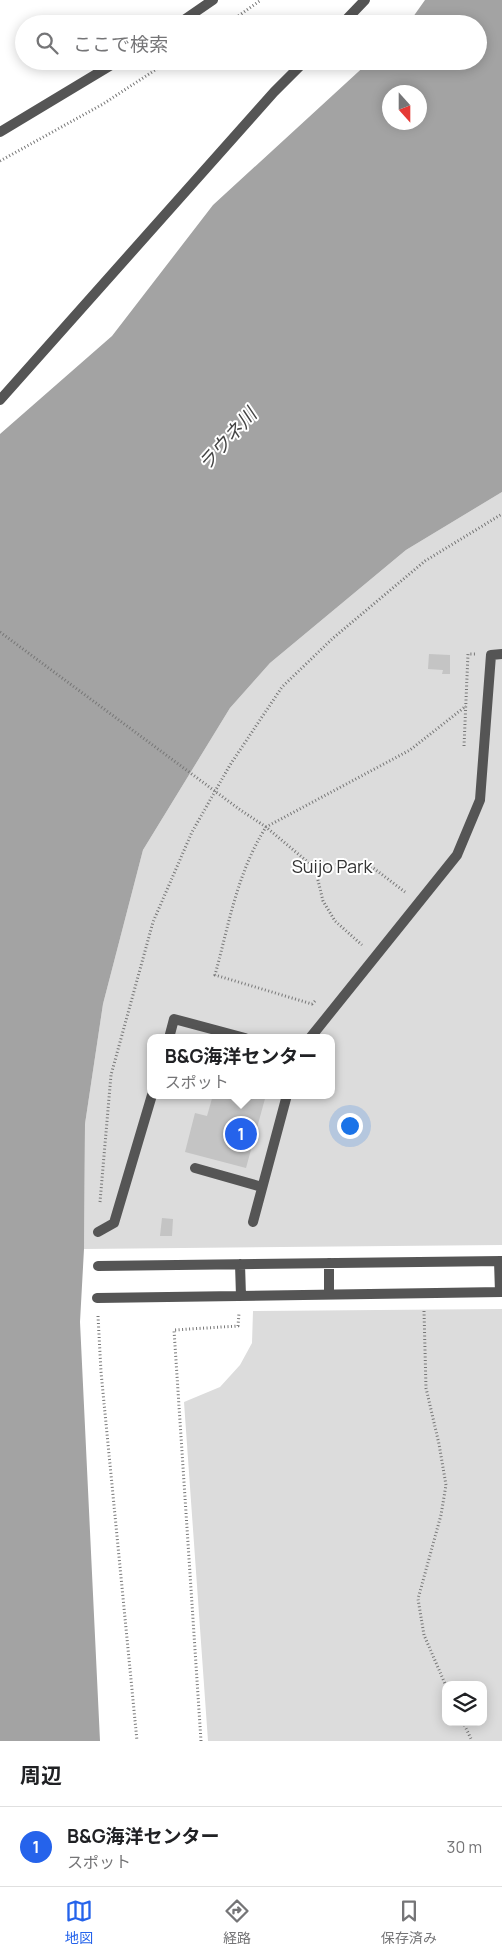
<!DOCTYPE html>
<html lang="ja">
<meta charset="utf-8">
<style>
body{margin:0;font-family:Manrope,"Noto Sans JP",sans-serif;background:#f6f6f6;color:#202124}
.controls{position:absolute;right:15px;bottom:15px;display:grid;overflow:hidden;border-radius:10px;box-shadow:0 2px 12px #0003}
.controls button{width:45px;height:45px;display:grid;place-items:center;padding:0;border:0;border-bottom:1px solid #e0e0e0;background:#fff;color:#202124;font:25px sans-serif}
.compass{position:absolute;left:382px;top:85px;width:45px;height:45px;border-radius:50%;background:#fff;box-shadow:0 2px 12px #0003;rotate:159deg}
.you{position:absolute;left:349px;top:1125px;width:18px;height:18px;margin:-12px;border:4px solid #fff;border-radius:50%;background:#1a73e8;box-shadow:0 0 0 8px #1a73e833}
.badge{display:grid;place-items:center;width:32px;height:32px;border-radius:50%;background:#2563eb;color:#fff;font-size:16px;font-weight:700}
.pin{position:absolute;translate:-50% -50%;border:2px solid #fff;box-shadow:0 1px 5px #0006}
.popup{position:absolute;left:147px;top:1034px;width:188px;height:65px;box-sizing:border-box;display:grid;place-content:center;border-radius:10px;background:#fff;filter:drop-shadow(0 1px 4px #0005);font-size:16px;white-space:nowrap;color:#757577}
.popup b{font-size:19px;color:#202124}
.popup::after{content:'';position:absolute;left:50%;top:100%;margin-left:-10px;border:10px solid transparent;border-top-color:#fff}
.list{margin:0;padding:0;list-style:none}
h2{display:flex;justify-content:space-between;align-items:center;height:65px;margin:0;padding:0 20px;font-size:21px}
h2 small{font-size:16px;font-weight:400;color:#757577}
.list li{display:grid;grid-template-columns:32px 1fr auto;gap:15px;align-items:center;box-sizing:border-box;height:80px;padding:0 20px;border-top:1px solid #e0e0e0}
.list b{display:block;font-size:19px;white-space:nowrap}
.list p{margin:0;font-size:16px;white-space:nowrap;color:#757577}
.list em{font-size:16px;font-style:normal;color:#757577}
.icon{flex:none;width:28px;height:28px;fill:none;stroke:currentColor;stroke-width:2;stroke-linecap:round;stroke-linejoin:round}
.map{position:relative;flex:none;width:502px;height:1741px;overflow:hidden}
.search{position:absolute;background:#fff;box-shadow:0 2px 12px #0003;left:15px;right:15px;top:15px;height:55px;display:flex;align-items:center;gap:12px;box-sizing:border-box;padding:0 18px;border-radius:28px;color:#757577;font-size:19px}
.sheet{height:145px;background:#fff}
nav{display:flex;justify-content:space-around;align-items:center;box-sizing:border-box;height:70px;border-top:1px solid #e0e0e0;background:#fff;font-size:14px;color:#757577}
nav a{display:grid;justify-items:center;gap:2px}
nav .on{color:#2563eb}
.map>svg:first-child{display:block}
.green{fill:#dcdcdc;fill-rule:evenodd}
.water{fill:#a3a3a3;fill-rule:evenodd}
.building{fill:#c4c4c4}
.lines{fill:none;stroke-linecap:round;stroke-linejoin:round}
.path{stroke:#777;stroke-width:3;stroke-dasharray:1 2.5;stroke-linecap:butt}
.service{stroke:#555;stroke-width:10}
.pedestrian{stroke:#555;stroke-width:10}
.tertiary{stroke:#555;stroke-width:10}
.path-bridge{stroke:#777;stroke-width:3;stroke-dasharray:1 2.5;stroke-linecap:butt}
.labels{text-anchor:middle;stroke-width:4;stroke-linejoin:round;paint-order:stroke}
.park-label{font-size:18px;fill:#333;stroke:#fff}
.water-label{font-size:19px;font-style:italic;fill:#444;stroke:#fff}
</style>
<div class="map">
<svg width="502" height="1741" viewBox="0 0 502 1741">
<rect width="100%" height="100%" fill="#fff"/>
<!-- green -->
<path class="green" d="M502 492V1245L84 1249 85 1124 103 1004 143 850 230 708 270 663 406 550ZM151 1038H331V1095H151Z
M502 1309V1741H208L184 1402 220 1387 240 1365 252 1343 253 1311ZM446 1685H483V1722H446Z"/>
<!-- water -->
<path class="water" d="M425 0H502V492L406 550 270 663 230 708 143 850 103 1004 85 1124 84 1249 80 1322 100 1741H0V434L112 336 213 205 370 61H478V24H408ZM390 92H420V122H390Z"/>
<!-- building -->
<path class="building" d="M429 654 450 655V674H442L443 670 428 669Z
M213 1095H266L246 1168 185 1152 195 1113 207 1116Z
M162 1218 173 1219 172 1236H160Z"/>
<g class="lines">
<!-- path -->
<path class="path" d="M227 24 261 0
M0 161 103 104 169 61
M464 746 468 654H475
M239 809 266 827 315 868 323 901 335 921 362 945
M315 868 339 864 372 867 405 892
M315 1001 312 1004 215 975C229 924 237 873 266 827L410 750 466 706
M100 1202 111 1075 153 922 192 832 230 765 282 687 332 639 425 561 502 514
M424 1311 426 1388 439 1444 446 1485 441 1515 418 1599 424 1635 446 1686
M98 1316 101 1372 137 1741
M463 1722 472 1741
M201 1741 174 1330 238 1326 239 1313"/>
<!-- service -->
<path class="service" d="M342 24 365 0
M0 400 274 92 305 61
M169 1038 174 1019 245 1038
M310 1038 457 855 480 800 491 655 502 654
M195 1168 262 1187
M253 1222 287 1095
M98 1232 114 1223 152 1095"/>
<!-- pedestrian -->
<path class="pedestrian" d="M499 1261 500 1292
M329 1263V1294
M240 1264 241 1296
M98 1266 502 1261
M97 1298 502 1292"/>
<!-- tertiary -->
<path class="tertiary" d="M178 24 213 0
M0 132 118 61"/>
<!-- path-bridge -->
<path class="path-bridge" d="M0 632 239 809"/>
</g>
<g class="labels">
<!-- park labels -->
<g class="park-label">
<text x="332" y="873">Suijo Park</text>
</g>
<!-- water labels -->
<g class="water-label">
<text transform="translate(227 439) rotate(-48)" y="7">ラウネ川</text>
</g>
</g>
</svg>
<div class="controls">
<button><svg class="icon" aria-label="layers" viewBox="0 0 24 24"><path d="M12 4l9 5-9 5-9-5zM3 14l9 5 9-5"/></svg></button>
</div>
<svg class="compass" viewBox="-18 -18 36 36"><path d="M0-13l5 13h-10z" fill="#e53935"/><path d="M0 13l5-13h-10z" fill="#757577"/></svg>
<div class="you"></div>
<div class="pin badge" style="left:241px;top:1134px">1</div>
<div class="popup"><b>B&amp;G海洋センター</b>スポット</div>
<div class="search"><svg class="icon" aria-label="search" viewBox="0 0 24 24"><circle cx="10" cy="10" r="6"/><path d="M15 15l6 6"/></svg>ここで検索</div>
</div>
<section class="sheet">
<h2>周辺<small></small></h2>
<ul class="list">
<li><span class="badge">1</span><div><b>B&amp;G海洋センター</b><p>スポット</p></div><em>30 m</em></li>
</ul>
</section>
<nav>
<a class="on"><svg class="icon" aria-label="map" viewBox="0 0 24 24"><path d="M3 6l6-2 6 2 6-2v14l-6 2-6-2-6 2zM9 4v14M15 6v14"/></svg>地図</a>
<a><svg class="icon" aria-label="directions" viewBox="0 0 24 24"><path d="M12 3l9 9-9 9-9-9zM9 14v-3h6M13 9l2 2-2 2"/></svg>経路</a>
<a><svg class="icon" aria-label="saved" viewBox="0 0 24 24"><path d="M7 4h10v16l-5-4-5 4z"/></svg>保存済み</a>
</nav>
